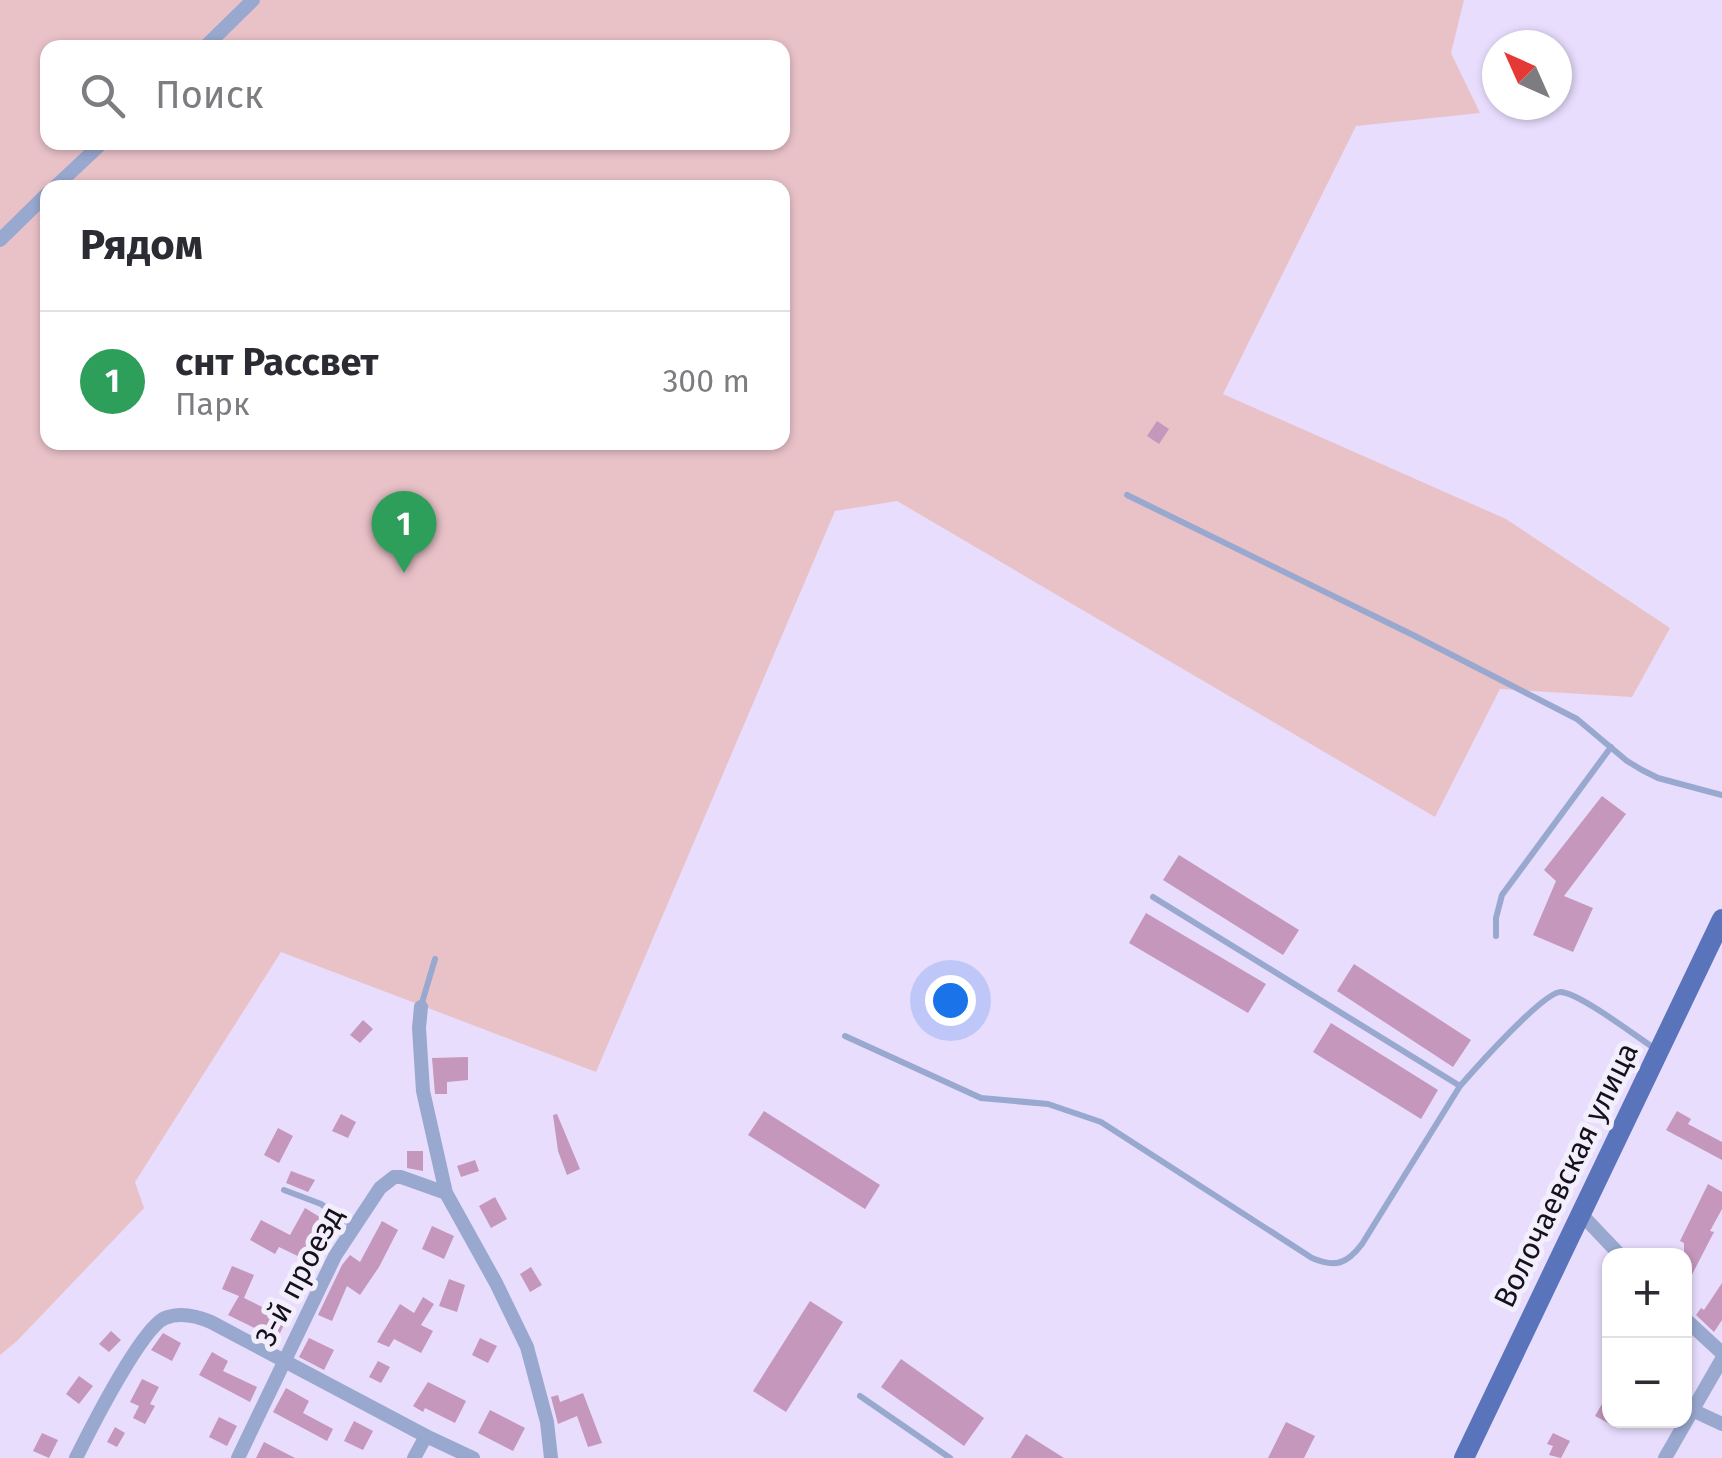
<!DOCTYPE html>
<html lang="ru">
<meta charset="utf-8">
<style>
body{margin:0;font-family:"Fira Sans",sans-serif;background:#f7f7f7;color:#2b2b33}
.controls{position:absolute;right:30px;bottom:30px;display:grid;overflow:hidden;border-radius:20px;box-shadow:0 2px 8px #0004}
.controls button{width:90px;height:90px;display:grid;place-items:center;padding:0;border:0;border-bottom:2px solid #e1e1e2;background:#fff;color:#2b2b33;font:50px sans-serif}
.compass{position:absolute;left:1482px;top:30px;width:90px;height:90px;border-radius:50%;background:#fff;box-shadow:0 2px 8px #0004;rotate:315deg}
.you{position:absolute;left:950px;top:1000px;width:35px;height:35px;margin:-25px;border:8px solid #fff;border-radius:50%;background:#1a73e8;box-shadow:0 0 0 15px #1a73e833}
.badge{display:grid;place-items:center;width:65px;height:65px;border-radius:50%;background:#7d781e;color:#fff;font-size:32px;font-weight:700}
.pin{position:absolute;translate:-50% -82px;filter:drop-shadow(0 2px 5px #0008)}
.pin::after{content:'';position:absolute;top:52px;width:35px;height:30px;background:inherit;clip-path:polygon(0 0,100% 0,50% 100%)}
.list{margin:0;padding:0;list-style:none}
h2{display:flex;justify-content:space-between;align-items:center;height:130px;margin:0;padding:0 40px;font-size:42px}
h2 small{font-size:32px;font-weight:400;color:#7c7c81}
.list li{display:grid;grid-template-columns:65px 1fr auto;gap:30px;align-items:center;box-sizing:border-box;height:140px;padding:0 40px;border-top:2px solid #e1e1e2}
.list b{display:block;font-size:38px;white-space:nowrap}
.list p{margin:0;font-size:32px;white-space:nowrap;color:#7c7c81}
.list em{font-size:32px;font-style:normal;color:#7c7c81}
.icon{flex:none;width:55px;height:55px;fill:none;stroke:currentColor;stroke-width:2;stroke-linecap:round;stroke-linejoin:round}
.map{position:relative;flex:none;width:1722px;height:1458px;overflow:hidden}
.search{position:absolute;background:#fff;box-shadow:0 2px 8px #0004;left:40px;top:40px;width:750px;height:110px;display:flex;align-items:center;gap:25px;box-sizing:border-box;padding:0 35px;border-radius:20px;color:#7c7c81;font-size:38px}
.panel{position:absolute;background:#fff;box-shadow:0 2px 8px #0004;left:40px;top:180px;width:750px;height:270px;border-radius:20px}
.map>svg:first-child{display:block}
.green{fill:#e9c2c8;fill-rule:evenodd}
.building{fill:#c597bc}
.lines{fill:none;stroke-linecap:round;stroke-linejoin:round}
.lane{stroke:#98a8cf;stroke-width:6}
.street{stroke:#98a8cf;stroke-width:14}
.primary{stroke:#5974ba;stroke-width:20}
.labels{text-anchor:middle;stroke-width:10;stroke-linejoin:round;paint-order:stroke}
.street-label{font-size:30px;fill:#15111c;stroke:#f2eefb}
</style>
<div class="map">
<svg width="1722" height="1458" viewBox="0 0 1722 1458">
<rect width="100%" height="100%" fill="#e8ddfd"/>
<!-- green -->
<path class="green" d="M0 0H1464L1451 53 1480 113 1356 126 1223 394 1506 519 1670 628 1632 697 1500 689 1435 817 897 501 835 511 596 1072 281 952 135 1182 144 1208 17 1341 0 1355ZM48 48H782V142H48ZM48 188H782V442H48Z"/>
<!-- building -->
<path class="building" d="M1157 421 1169 429 1159 444 1147 436Z
M1602 796 1626 814 1564 896 1593 908 1573 952 1533 935 1556 881 1544 870Z
M1179 855 1299 930 1283 955 1163 880Z
M1146 913 1266 984 1248 1013 1129 943Z
M1354 964 1471 1040 1453 1067 1337 991Z
M363 1020 373 1029 360 1043 350 1035Z
M1331 1023 1438 1090 1421 1119 1313 1052Z
M468 1057V1080L447 1082V1094H435L432 1058Z
M764 1111 880 1185 865 1209 748 1135Z
M1677 1111 1691 1119 1688 1124 1722 1142V1160L1666 1130Z
M341 1114 356 1122 348 1138 332 1131Z
M557 1114 580 1169 567 1175 558 1151 553 1115Z
M278 1128 293 1136 279 1163 264 1155Z
M407 1151H423V1171L407 1168Z
M475 1160 479 1171 461 1177 457 1166Z
M291 1171 315 1180 308 1192 286 1183Z
M1708 1184 1722 1192V1209L1710 1231 1714 1232 1684 1290V1243L1680 1241Z
M495 1197 507 1219 491 1228 479 1206Z
M305 1208 323 1219 310 1242 318 1246 310 1262 279 1247 275 1254 250 1240 261 1220 290 1235Z
M382 1221 398 1230 379 1267 360 1295 347 1286 332 1321 318 1315 342 1265 350 1255 360 1262Z
M432 1226 454 1236 444 1259 422 1249Z
M232 1266 254 1275 244 1298 287 1319 277 1339 228 1315 239 1296 222 1289Z
M531 1267 542 1285 530 1292 520 1274Z
M449 1279 465 1285 457 1312 439 1306Z
M1722 1283V1320L1714 1332 1696 1315 1701 1308 1704 1310Z
M423 1297 434 1304 421 1325 433 1331 421 1353 394 1339 389 1347 377 1342 400 1304 414 1313Z
M810 1301 843 1322 786 1412 753 1391Z
M111 1331 121 1340 109 1352 99 1344Z
M163 1333 181 1343 172 1361 151 1350Z
M309 1338 334 1350 324 1370 299 1357Z
M480 1338 497 1346 488 1363 472 1355Z
M212 1352 228 1361 223 1371 257 1387 250 1402 199 1375Z
M901 1359 984 1418 964 1446 881 1387Z
M378 1361 390 1367 381 1383 369 1377Z
M79 1376 93 1386 79 1404 66 1394Z
M142 1379 159 1387 150 1404 155 1406 145 1424 133 1418 139 1406 130 1402Z
M428 1382 466 1401 455 1423 425 1408 423 1412 413 1406Z
M286 1388 309 1401 303 1413 333 1429 327 1441 273 1412Z
M1610 1390V1424L1595 1416Z
M583 1393 602 1443 588 1447 577 1416 558 1424 551 1397 558 1395 560 1402Z
M490 1410 525 1428 513 1451 478 1433Z
M219 1417 237 1426 227 1446 209 1437Z
M354 1421 373 1431 363 1450 344 1441Z
M1286 1422 1315 1436 1304 1458H1268Z
M115 1427 125 1433 117 1447 107 1442Z
M42 1433 58 1440 49 1458 33 1451Z
M1553 1433 1570 1441 1561 1458 1549 1455 1553 1446 1547 1444Z
M1026 1434 1064 1458H1011Z
M264 1442 295 1458H256Z"/>
<g class="lines">
<!-- lane -->
<path class="lane" d="M1127 495 1415 636 1577 719 1627 761 1642 770 1658 778 1722 795
M1153 897 1460 1086C1474 1070 1544 991 1561 992 1581 994 1634 1035 1654 1048
M1496 936V918L1502 895 1611 747
M421 1006 435 959
M845 1036 981 1098 1048 1104 1101 1122 1312 1258C1335 1268 1347 1264 1362 1244L1460 1086
M284 1190 321 1204 353 1226
M860 1396 950 1458"/>
<!-- street -->
<path class="street" d="M204 48 253 0
M54 188 103 142
M0 240 48 193
M421 1007 419 1028 423 1091 446 1193 496 1283 527 1347 547 1422 551 1458
M1581 1214 1621 1256
M1684 1318 1722 1353
M1692 1410 1722 1424
M76 1458C89 1432 141 1328 165 1318 180 1312 197 1316 211 1322L426 1436 473 1458
M238 1458 335 1256 380 1188 394 1177H401L446 1193
M414 1458 426 1436
M1665 1458 1722 1359"/>
<!-- primary -->
<path class="primary" d="M1464 1458 1722 919"/>
</g>
<g class="labels">
<!-- street labels -->
<g class="street-label">
<text transform="translate(1566 1175) rotate(-64)" y="10">Волочаевская улица</text>
<text transform="translate(299 1276) rotate(-62)" y="10">3-й проезд</text>
</g>
</g>
</svg>
<div class="controls">
<button>+</button>
<button>−</button>
</div>
<svg class="compass" viewBox="-18 -18 36 36"><path d="M0-13l5 13h-10z" fill="#e53935"/><path d="M0 13l5-13h-10z" fill="#7c7c81"/></svg>
<div class="you"></div>
<div class="pin badge" style="left:404px;top:573px;background:#2e9e5b">1</div>
<div class="search"><svg class="icon" aria-label="search" viewBox="0 0 24 24"><circle cx="10" cy="10" r="6"/><path d="M15 15l6 6"/></svg>Поиск</div>
<section class="panel">
<h2>Рядом<small></small></h2>
<ul class="list">
<li><span class="badge" style="background:#2e9e5b">1</span><div><b>снт Рассвет</b><p>Парк</p></div><em>300 m</em></li>
</ul>
</section>
</div>
